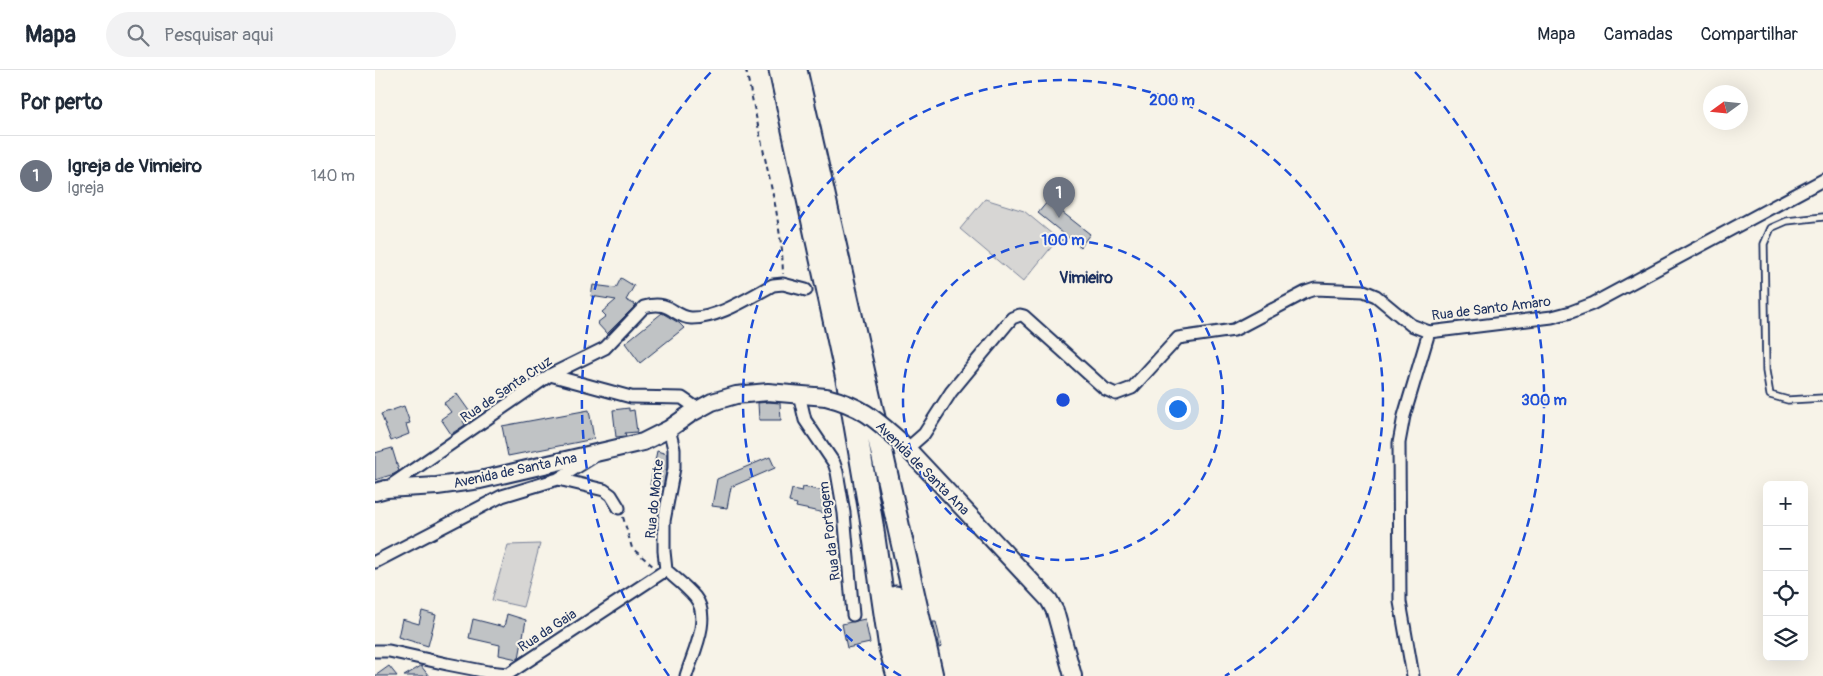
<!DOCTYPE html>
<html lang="pt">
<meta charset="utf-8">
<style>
body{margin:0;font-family:Pangolin,sans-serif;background:#f2f2f3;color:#1f2937}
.controls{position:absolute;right:15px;bottom:15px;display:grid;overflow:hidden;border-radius:8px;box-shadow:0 5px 20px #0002}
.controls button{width:45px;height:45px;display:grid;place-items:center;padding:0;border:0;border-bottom:1px solid #e0e1e3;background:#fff;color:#1f2937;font:25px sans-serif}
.compass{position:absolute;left:1328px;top:15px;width:45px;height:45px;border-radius:50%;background:#fff;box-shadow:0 5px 20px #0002;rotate:255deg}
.you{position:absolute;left:802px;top:338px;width:18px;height:18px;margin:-12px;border:4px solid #fff;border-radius:50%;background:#1a73e8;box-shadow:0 0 0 8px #1a73e833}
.badge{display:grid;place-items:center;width:32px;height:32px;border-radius:50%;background:#1f6fb2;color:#fff;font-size:16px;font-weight:700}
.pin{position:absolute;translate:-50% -41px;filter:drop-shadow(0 1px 2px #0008)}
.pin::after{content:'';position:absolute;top:26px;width:18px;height:15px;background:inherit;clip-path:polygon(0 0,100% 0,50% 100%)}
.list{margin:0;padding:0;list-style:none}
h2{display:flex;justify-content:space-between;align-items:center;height:65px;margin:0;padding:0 20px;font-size:21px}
h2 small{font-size:16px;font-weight:400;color:#747a83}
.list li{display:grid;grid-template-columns:32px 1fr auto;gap:15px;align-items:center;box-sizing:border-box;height:80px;padding:0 20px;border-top:1px solid #e0e1e3}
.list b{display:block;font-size:19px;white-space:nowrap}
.list p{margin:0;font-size:16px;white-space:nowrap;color:#747a83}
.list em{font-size:16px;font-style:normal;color:#747a83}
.icon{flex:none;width:28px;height:28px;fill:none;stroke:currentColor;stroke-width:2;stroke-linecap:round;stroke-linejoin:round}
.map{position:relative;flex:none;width:1448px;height:606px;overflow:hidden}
header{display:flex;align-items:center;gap:30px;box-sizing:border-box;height:70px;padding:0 25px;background:#fff;border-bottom:1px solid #e0e1e3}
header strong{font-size:24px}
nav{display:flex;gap:28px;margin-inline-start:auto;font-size:18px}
.search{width:350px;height:45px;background:#f2f2f3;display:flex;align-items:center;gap:12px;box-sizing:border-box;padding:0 18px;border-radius:28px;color:#747a83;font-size:19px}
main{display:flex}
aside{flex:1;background:#fff}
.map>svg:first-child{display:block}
.green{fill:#d7d6d4;stroke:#798299}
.building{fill:#c0c3c5;stroke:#1b2f5e}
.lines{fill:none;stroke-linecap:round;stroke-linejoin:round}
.lane-casing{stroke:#1b2f5e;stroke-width:9}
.street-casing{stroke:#1b2f5e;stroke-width:15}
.secondary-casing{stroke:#1b2f5e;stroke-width:20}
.highway-casing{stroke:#1b2f5e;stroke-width:25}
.path{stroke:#1b2f5e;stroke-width:2;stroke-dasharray:5 4;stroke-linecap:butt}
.lane{stroke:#f7f3e8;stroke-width:5.5}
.street{stroke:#f7f3e8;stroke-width:11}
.secondary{stroke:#f7f3e8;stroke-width:16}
.highway{stroke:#f7f3e8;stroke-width:21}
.secondary-bridge-casing{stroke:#1b2f5e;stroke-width:20;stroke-linecap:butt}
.secondary-bridge{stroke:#f7f3e8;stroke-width:16}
.ring{fill:none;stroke:#1d4ed8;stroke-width:2.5;stroke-dasharray:9 6}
.labels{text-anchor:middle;stroke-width:4;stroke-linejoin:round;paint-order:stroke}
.street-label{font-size:14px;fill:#1b2f5e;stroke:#f7f3e8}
.quarter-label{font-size:16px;font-weight:bold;fill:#1b2f5e;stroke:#f7f3e8}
.centre{fill:#1d4ed8;stroke:#f7f3e8;stroke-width:2.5}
.ring-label{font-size:15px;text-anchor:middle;font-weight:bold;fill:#1d4ed8;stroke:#f7f3e8;stroke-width:4;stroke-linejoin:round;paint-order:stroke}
</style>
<header>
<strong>Mapa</strong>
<div class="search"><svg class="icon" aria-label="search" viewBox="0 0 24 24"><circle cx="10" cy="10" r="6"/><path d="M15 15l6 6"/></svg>Pesquisar aqui</div>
<nav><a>Mapa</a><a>Camadas</a><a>Compartilhar</a></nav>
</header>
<main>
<aside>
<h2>Por perto<small></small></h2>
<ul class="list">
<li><span class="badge" style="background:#6b7280">1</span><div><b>Igreja de Vimieiro</b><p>Igreja</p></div><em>140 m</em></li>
</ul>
</aside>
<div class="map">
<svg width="1448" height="606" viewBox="0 0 1448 606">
<rect width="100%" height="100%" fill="#f7f3e8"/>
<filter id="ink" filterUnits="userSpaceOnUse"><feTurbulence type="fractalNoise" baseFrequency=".02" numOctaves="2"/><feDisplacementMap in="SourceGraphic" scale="10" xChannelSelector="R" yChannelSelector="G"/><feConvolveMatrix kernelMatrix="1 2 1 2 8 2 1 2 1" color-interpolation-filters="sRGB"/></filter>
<g filter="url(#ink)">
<!-- green -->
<path class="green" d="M610 129 649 141 683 169 648 212 585 159Z
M165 474 148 537 117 530 133 475Z"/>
<!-- building -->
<path class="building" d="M673 131 715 164 705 177 663 143Z
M246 208 259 216 251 230 261 235 232 264 222 253 231 246 227 242 241 230 216 226 218 215 241 218Z
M287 243 304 253 309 258 265 293 250 273Z
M82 324 97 345 88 351 90 355 76 364 66 349 76 342 69 333Z
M393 332 405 333 406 350H384L383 333Z
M29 336 35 353 31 354 34 364 16 371 6 344Z
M254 338V341L259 340 262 362 250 363 251 366 241 367 238 340Z
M214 340 219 369 133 386 127 356Z
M17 378 24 401 19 404 0 410V383Z
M282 381 292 384V397L288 417 275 415Z
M395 387 400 398 356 417 352 438 337 436 342 409Z
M428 417 454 422 450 443 421 437 422 434 414 432 417 419 427 421Z
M47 541 61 545 53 576 23 567 27 549 44 554Z
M132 544 151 550 144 588 142 589 124 585 125 575 94 568 98 549 129 557Z
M490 549 495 573 472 578 467 554Z
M558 552H561L567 577 564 578Z
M14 596 22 606H0Z
M46 596 54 606H29Z"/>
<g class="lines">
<!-- lane casing -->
<g class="lane-casing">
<path id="lane" d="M1448 147 1412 151 1396 158 1389 174 1391 301 1395 325 1413 330 1448 328"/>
</g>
<!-- street casing -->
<g class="street-casing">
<path id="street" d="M175 305 256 327 307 328 323 339
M424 324 430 350 459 393 462 402 469 443 478 545
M294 359 299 379V398L289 451V481L291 500C300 508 312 517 320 527 337 548 318 583 311 606
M533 378 549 364 576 322 637 248 645 245 649 246 730 319 741 324 757 318 803 268 859 260 931 222 940 219 989 221 1001 226 1036 255 1054 262 1177 247 1196 242 1217 234 1448 110
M183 409 229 420 236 425 244 438
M12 418 175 305 230 278 269 237C296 229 298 247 316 248 342 249 375 227 398 215L408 214 431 220
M0 492 127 426 183 409 218 387
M0 581H14L72 594 113 602 133 604 291 500
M1038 606 1025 532 1024 373 1029 346 1054 262"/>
</g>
<!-- secondary casing -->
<g class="secondary-casing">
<path id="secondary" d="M525 371 674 530 680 541 698 606
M0 422 11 419 62 416 105 410 268 372 294 359 315 344 337 332 361 325 393 322 451 327"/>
</g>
<!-- highway casing -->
<g class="highway-casing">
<path id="highway" d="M405 0 473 314 497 454 515 578 523 606
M421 0 557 606
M521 527 538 606"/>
</g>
<!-- path -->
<path class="path" d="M371 0 401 139 407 180 408 204
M248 447 257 478 278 496"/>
<!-- lane -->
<use href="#lane" class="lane"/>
<!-- street -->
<use href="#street" class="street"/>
<!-- secondary -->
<use href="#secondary" class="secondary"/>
<!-- highway -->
<use href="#highway" class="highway"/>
<!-- secondary-bridge casing -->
<g class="secondary-bridge-casing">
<path id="secondary-bridge" d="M451 327C486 336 499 348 525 371"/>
</g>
<!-- secondary-bridge -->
<use href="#secondary-bridge" class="secondary-bridge"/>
</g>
</g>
<!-- distance rings -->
<g class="ring">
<circle cx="688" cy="330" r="160"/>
<path d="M526 606A320 320 0 1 1 850 606"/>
<path d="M294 606A481 481 0 0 1 336 2M1040 2A481 481 0 0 1 1082 606"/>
</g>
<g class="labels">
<!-- street labels -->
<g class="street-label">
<text transform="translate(1116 238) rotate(-7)" y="5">Rua de Santo Amaro</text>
<text transform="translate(131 319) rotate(-34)" y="5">Rua de Santa Cruz</text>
<text transform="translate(548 398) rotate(45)" y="5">Avenida de Santa Ana</text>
<text transform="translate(140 400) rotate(-12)" y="5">Avenida de Santa Ana</text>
<text transform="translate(279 429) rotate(-84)" y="5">Rua do Monte</text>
<text transform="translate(454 461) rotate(-97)" y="5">Rua da Portagem</text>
<text transform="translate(172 560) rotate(-33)" y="5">Rua da Gaia</text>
</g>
<!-- quarter labels -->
<g class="quarter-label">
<text x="711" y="213">Vimieiro</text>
</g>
</g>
<circle cx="688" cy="330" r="8" class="centre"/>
<g class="ring-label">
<text x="797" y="35">200 m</text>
<text x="688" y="175">100 m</text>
<text x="1169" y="335">300 m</text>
</g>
</svg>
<div class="controls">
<button>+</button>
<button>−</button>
<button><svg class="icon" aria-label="locate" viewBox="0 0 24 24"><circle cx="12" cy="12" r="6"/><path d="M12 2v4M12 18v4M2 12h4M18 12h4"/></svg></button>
<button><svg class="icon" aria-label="layers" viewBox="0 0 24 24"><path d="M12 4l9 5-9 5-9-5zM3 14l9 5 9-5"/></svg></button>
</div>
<svg class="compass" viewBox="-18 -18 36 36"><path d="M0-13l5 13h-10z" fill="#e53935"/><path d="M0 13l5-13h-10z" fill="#747a83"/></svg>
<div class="you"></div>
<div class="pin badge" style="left:684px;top:148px;background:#6b7280">1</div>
</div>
</main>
